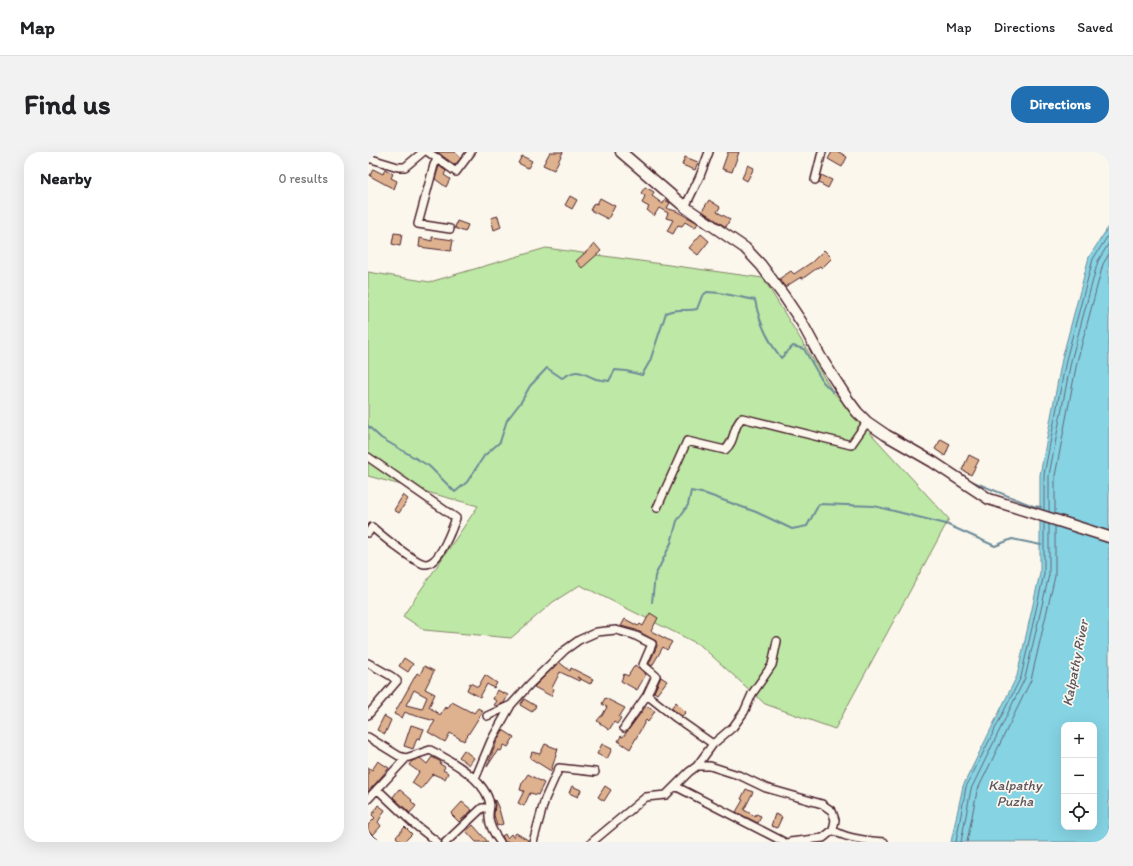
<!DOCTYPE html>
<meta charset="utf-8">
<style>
body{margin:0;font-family:Itim,sans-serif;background:#f2f2f2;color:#202124}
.controls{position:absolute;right:12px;bottom:12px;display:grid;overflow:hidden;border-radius:8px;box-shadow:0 4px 16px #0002}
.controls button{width:36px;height:36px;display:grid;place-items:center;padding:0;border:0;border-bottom:1px solid #e0e0e0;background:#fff;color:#202124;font:20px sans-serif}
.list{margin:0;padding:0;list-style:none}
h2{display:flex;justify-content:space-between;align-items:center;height:52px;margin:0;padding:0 16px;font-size:17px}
h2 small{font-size:13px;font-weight:400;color:#757577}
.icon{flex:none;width:22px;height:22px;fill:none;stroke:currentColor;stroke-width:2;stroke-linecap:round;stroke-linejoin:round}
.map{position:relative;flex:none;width:741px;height:690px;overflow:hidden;border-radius:16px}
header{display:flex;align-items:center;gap:24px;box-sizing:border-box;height:56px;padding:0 20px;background:#fff;border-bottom:1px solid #e0e0e0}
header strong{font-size:19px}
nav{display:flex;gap:22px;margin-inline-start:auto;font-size:14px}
.intro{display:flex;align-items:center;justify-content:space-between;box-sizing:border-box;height:96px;padding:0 24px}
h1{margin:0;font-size:28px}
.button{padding:10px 18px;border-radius:16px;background:#1f6fb2;color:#fff;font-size:14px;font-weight:700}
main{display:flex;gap:24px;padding:0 24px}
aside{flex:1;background:#fff;border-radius:16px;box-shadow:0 4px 16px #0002}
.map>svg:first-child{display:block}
.green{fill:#bde8a5;stroke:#848468}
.water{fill:#85d3e3;stroke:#6d8b99;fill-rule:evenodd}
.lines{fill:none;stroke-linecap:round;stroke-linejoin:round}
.shore{stroke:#626775;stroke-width:1}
.stream{stroke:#6d8b99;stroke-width:2}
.building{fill:#deb28e;stroke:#4a1f2b;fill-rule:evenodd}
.minor-casing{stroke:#4a1f2b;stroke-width:10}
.secondary-casing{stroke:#4a1f2b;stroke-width:13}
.minor{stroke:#fbf7ec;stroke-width:7}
.secondary{stroke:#fbf7ec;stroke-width:10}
.labels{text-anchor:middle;stroke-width:3.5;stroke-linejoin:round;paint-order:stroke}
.water-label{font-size:14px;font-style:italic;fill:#5c5562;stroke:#fbf7ec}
</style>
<header>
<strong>Map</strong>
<nav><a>Map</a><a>Directions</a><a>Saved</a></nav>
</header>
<div class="intro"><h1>Find us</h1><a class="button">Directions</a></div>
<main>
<aside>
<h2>Nearby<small>0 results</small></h2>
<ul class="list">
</ul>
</aside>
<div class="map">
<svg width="741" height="690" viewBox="0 0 741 690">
<rect width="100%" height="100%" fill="#fbf7ec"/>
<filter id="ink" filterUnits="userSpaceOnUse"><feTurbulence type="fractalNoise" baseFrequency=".025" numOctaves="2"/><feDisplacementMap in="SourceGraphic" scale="8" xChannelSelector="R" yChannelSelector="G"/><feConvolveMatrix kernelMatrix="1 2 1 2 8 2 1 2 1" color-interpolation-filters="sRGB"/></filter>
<g filter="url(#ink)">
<!-- green -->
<path class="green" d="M178 96 395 126 465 240 581 367 467 577 397 552 332 493 212 433 185 450 143 486 56 478 35 464 110 354 0 324V120L62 130Z"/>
<!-- water -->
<path class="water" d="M741 74V690H583L595 634 649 524 672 421V323L694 207 721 105ZM696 573H726V675H696Z"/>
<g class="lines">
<!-- shore -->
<path class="shore" d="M676 358V323L698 208 725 107 741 82
M681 360V323L703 209 730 109 741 91
M687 362V324L709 210 735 112 741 102
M588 690 598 635 653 525 676 422V371
M593 690 603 637 657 526 681 423V372
M599 690 609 639 663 528 687 424V374"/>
<!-- stream -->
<path class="stream" d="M0 274 13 286 61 314 87 340 99 330 116 304 132 290 139 268 153 250 162 234 179 216 194 226C211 215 212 221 228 227 232 228 237 228 241 229L247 218 258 219 274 223 282 209 298 161C308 155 318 160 329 157L334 144 339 140 352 141 387 148C391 170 400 189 413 206L425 194 436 197 455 230 465 240 468 236
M603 329 665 354 673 355
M284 450 287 424 303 391 309 369 320 353 323 339 338 342 388 360 424 377 439 374 451 352 506 354 578 372 627 394 644 387 673 393"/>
</g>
<!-- building -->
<path class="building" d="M69 0H86L93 6 87 13Z
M182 0H195L186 18 175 13Z
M360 0H371L364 20 354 17Z
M464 0H471L479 5 474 15 460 7Z
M154 4 164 9 160 16 150 11Z
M317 5 330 10 327 18 314 13Z
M380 13 386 16 379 29 374 26Z
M71 14 78 19 76 23 82 27 78 35 67 27Z
M5 17 15 22 17 17 25 22 23 26 29 29 26 37 2 24Z
M453 23 464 28 460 36 451 31Z
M277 35 286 40 284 44 295 52 297 48 302 51 299 56 301 57 308 59 330 71 327 76 317 70 314 74 310 73 305 82 299 79 305 68 298 66 300 61 291 56 286 64 279 58 281 55 274 51 277 44 273 41Z
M202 44 209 48 204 57 197 53Z
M232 46 247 54 240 67 222 58 226 51 229 52Z
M341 48 352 55 349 60 362 67 358 75 334 59Z
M130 64 133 75 126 78 123 66Z
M89 69 100 73 97 80 87 76Z
M26 81 34 82 32 94 24 92Z
M333 82 341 89 330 103 321 96Z
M64 85 85 88 83 99 51 95 52 86 64 89Z
M227 92 233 99 214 116 208 109Z
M456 98 464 106 454 116 452 114 434 127 433 125 417 135 411 127 423 119 426 122 444 110Z
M573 287 582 292 577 304 567 297Z
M601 303 611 308 603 323 594 318Z
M35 343 40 347 31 361 26 358Z
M282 461 290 466 283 479 304 490 299 498 295 495 284 514 281 512 289 494 288 489 268 478 253 474 257 467 270 474 272 472 275 474Z
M36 506 45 512 40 520 31 514Z
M191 510 202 519 203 516 225 527 222 532 209 525 212 527 211 529 192 520 184 536 186 537 183 544 166 535Z
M267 513 278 522 269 538 253 529 256 522 260 524Z
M56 514 66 519 57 537 67 542 61 555 72 563 77 555 79 557 84 550 103 560V559L106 561 110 556 115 559 96 589 82 581 77 590 60 580 67 569 41 562 37 560 34 566 26 562 49 521 52 523ZM46 538 59 545 54 557 38 553Z
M117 523 129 531 126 536 119 532 112 545 99 538 102 531 110 535Z
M293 525 299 529 289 542 286 540Z
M129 538 140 543 136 551 128 554 126 553 129 549 125 547Z
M237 546 257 556 251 565 253 566 249 572 246 570 241 578 229 569 233 564H234L239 555 234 552Z
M156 547 168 554 164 560 152 553Z
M308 550 318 560 314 564 303 556Z
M278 554 287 559 280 570 278 568 262 597 250 589 253 584 255 585Z
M16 564 23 568 17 582 9 578Z
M43 573 56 577 52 587 49 586 45 597 36 594Z
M135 578 146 585 140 595 136 593 133 599 130 598 119 615 128 591Z
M177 592 190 597 183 619 162 606 164 600 172 602Z
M234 592 244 597 239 607 229 602Z
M96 598 106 606 101 613 91 605Z
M64 605 73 610 72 612 77 615 75 618 80 621 77 627 65 622 53 637 44 631 51 620 41 613 44 609 52 606 59 612Z
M10 609 21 616 0 640V615L4 618Z
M160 622 176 631 170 643 162 641 156 654 150 651 156 639 152 638 154 631Z
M204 634 213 638 210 645 201 641Z
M237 634 243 638 236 649 230 645Z
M31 637 44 648 43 649 48 654 42 661 25 645Z
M378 637 385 640 376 658 387 664 388 662 393 664 390 671 368 660 375 648 373 647Z
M126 648H127L131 657 135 672 129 674 126 663 127 653Z
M94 650 104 658 91 670 83 662Z
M10 653 17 658 10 670 13 674 5 683 0 679V673L7 666 4 663Z
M407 662 414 665 409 676 403 674Z
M105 673 120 690H108L98 679Z
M37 675 44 682 36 690H33L28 685Z
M148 681 160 688V690H137L134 684 137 682 139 686 143 682 145 685Z"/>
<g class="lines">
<!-- minor casing -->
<g class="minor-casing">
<path id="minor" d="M60 0 88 20 103 0
M0 6 30 15H37L55 0
M70 6 66 13 50 72 82 77
M447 28 454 0
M317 55 332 24 341 0
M0 305 88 366C84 377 71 413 57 412 47 411 13 383 4 375L0 381
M289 356 319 289 357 298C368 289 364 275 374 266L483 293 499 270
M0 511 23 524 29 529 0 563
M119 564 143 553
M256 576 279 543
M0 585 31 604 38 606 62 598C82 608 119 628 122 653 122 655 121 659 121 662 120 671 126 682 132 690
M329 614 345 592 365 575 376 560 384 542 404 513 409 489
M107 627 123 589 143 553 162 532 197 498 211 488 229 480 248 478 266 483 284 492 275 513 288 524 279 543 308 566 345 592
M307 634 416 690
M9 637 46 672 69 690
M0 647 38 606
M0 685 6 690
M78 690 114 656H121
M165 690 177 647 191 616 227 620
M224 690 278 645 298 643 321 620 329 614H342L373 624 398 636 454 652 464 659 467 668 465 678C476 686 502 689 516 690
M422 690 455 686 465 678"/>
</g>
<!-- secondary casing -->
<g class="secondary-casing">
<path id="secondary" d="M253 0 317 55 377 96 393 113 416 144 434 171 453 206 480 248 489 260 499 270 518 283 565 310 621 347 741 385"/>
</g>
<!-- minor -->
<use href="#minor" class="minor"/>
<!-- secondary -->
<use href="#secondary" class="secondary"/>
</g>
</g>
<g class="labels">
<!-- water labels -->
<g class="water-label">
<text transform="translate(707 511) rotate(-79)" y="5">Kalpathy River</text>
<text x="647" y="638">Kalpathy<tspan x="647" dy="16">Puzha</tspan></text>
</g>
</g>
</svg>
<div class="controls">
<button>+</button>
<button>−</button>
<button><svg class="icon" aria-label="locate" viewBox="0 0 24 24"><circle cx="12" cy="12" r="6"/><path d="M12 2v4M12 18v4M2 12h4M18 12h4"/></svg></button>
</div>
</div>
</main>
